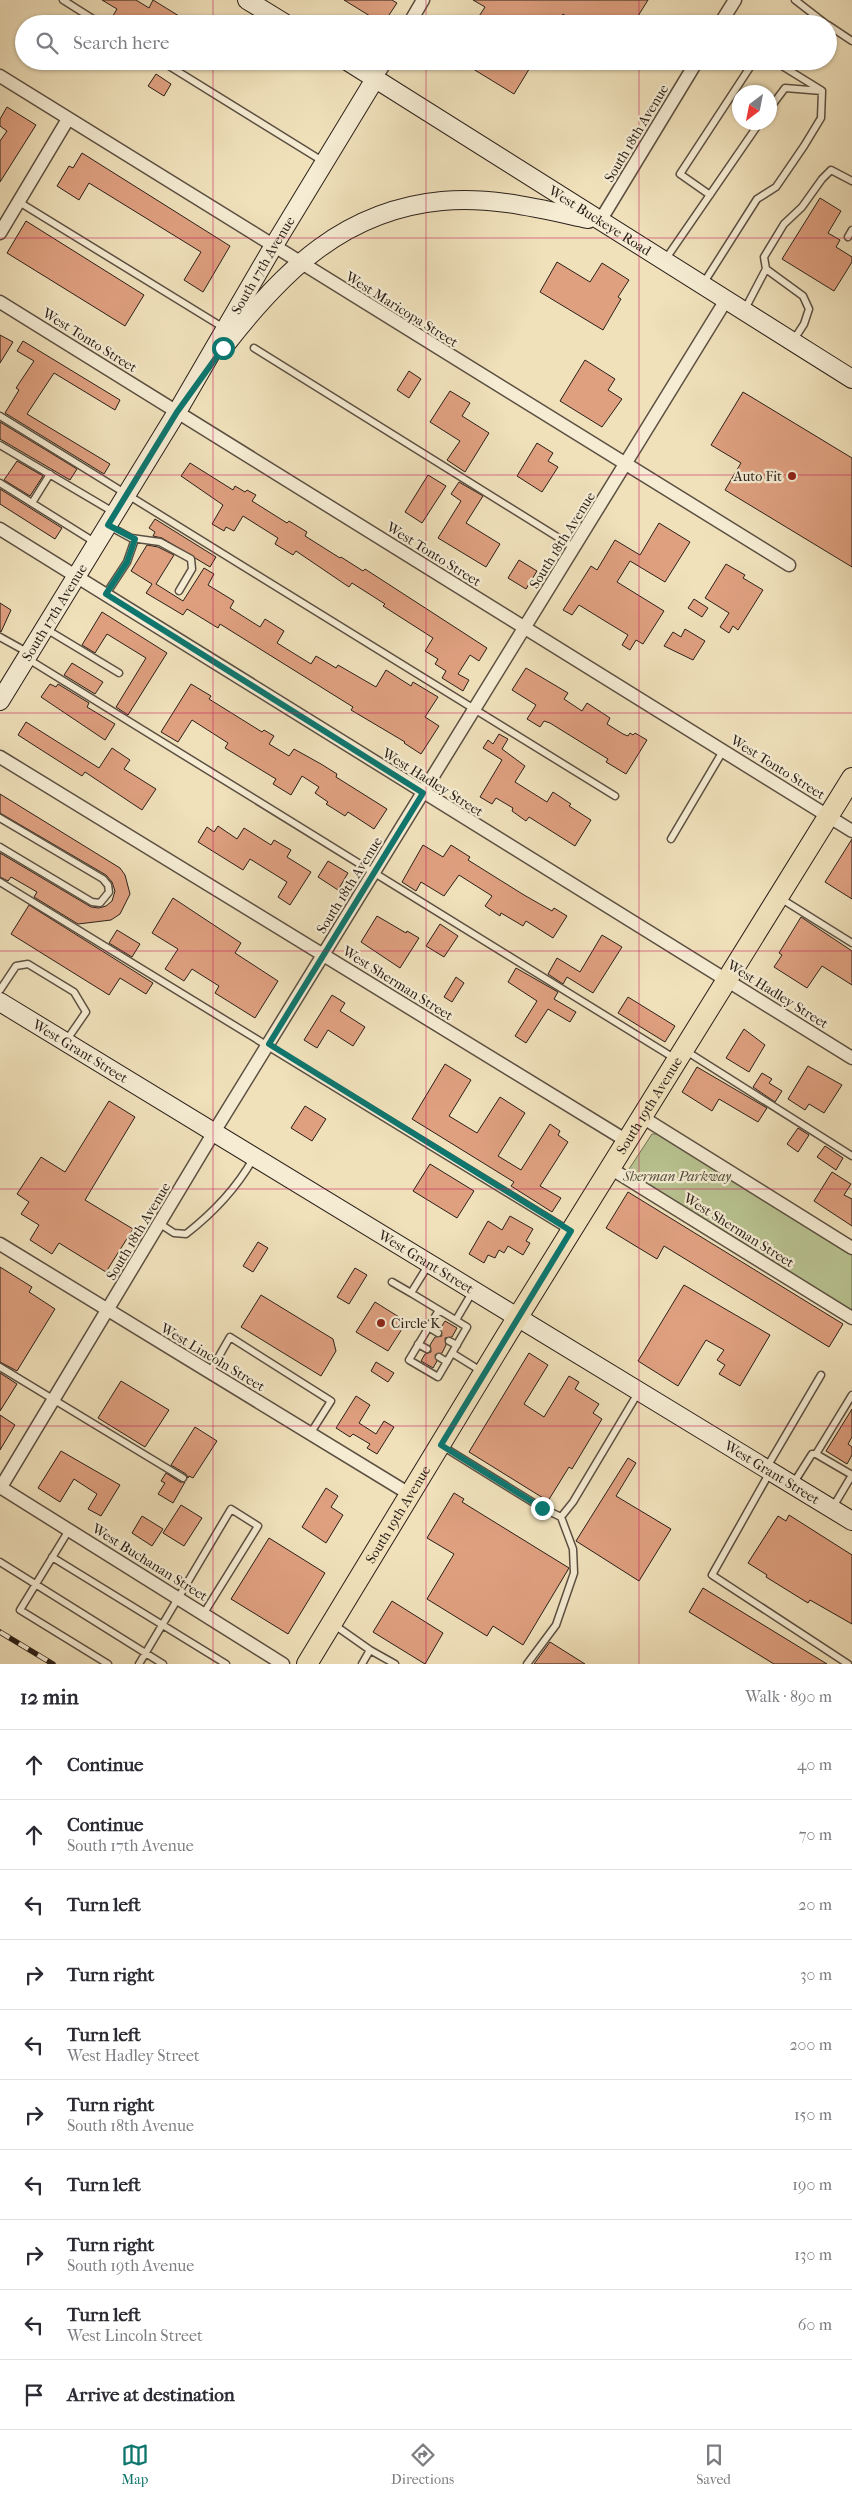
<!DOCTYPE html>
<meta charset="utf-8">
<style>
body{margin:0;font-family:"IM FELL French Canon",serif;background:#f2f2f3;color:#2b2b33}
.compass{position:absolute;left:732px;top:85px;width:45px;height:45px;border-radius:50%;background:#fff;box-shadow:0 1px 4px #0004;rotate:212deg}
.stop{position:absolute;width:15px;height:15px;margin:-11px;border:4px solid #0f766e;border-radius:50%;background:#fff}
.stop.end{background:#0f766e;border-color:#fff;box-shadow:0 1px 5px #0008}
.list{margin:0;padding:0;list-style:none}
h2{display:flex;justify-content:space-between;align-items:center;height:65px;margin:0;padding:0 20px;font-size:21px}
h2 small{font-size:16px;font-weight:400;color:#7c7c81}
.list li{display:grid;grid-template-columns:32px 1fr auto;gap:15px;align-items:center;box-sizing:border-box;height:70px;padding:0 20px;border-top:1px solid #e1e1e2}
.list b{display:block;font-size:19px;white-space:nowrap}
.list p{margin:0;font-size:16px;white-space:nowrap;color:#7c7c81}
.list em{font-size:16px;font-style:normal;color:#7c7c81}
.icon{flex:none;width:28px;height:28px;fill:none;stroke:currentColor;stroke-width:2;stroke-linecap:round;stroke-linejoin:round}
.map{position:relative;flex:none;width:852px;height:1664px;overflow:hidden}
.search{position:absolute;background:#fff;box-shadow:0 1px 4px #0004;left:15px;right:15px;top:15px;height:55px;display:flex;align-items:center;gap:12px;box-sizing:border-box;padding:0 18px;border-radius:28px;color:#7c7c81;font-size:19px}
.sheet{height:765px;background:#fff}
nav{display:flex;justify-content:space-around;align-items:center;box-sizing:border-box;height:70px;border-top:1px solid #e1e1e2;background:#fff;font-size:14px;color:#7c7c81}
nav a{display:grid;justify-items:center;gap:2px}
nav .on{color:#0f766e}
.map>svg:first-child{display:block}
.green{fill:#b8c391;stroke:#727255}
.building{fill:#dfa080;stroke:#2b2019}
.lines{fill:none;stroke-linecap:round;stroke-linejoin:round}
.lane-casing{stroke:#5c5042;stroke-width:9}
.street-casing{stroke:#5c5042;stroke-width:15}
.secondary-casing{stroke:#2b2019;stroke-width:20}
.primary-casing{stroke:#2b2019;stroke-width:22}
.lane{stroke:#f5ecd3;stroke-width:6}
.street{stroke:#f5ecd3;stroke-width:12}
.secondary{stroke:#f5ecd3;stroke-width:18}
.primary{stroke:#f0e1bb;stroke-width:20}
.rail-casing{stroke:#2b2019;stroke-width:5.5}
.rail{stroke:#f5ecd3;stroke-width:4;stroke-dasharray:11;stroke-linecap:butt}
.route{stroke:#0f766e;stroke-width:6}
.grid{fill:none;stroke:#c2185b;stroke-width:1;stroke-opacity:0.55}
.poi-dot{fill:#8f2418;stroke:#f5ecd3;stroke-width:2}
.labels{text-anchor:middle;stroke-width:4.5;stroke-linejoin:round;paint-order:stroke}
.street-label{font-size:14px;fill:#2b2019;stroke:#f5ecd3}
.poi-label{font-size:14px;fill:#2b2019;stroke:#f5ecd3;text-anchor:end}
.park-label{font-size:14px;font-style:italic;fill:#55513d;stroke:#f5ecd3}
</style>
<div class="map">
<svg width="852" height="1664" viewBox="0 0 852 1664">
<rect width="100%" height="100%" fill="#f0e1bb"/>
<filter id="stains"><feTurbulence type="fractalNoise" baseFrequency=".004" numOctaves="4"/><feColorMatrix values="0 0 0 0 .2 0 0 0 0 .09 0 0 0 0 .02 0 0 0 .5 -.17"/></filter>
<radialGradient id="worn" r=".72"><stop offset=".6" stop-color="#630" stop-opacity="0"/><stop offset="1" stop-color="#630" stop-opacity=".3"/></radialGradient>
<!-- green -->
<path class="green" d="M652 1134H657L852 1255V1313L630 1173 629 1169Z"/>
<!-- building -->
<path class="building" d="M102 0H136L149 8 153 0 192 24H108L117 9Z
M344 0H392L397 3 383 24Z
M473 0H648L633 24H578L563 14 557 24H474L485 7Z
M460 61H534L514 94Z
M156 74 171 84 164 96 148 86Z
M7 107 36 125 0 182V141L7 131 0 126V119Z
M82 153 230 246 203 292 184 280 201 252 89 183 79 200 57 186 69 166 73 168Z
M820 198 841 211 828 233 840 240 836 247 852 257V262L834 291 782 259Z
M26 221 144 295 125 326 7 253Z
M557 262 590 282 602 263 629 280 618 297 621 299 603 330 540 292Z
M0 335 13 342 0 363Z
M23 341 120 400 115 410 54 373 27 414 110 464 104 474 5 413 19 390 16 388 34 361 17 351Z
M585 360 615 379 608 390 622 399 602 427 560 401Z
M409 371 421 379 409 398 397 390Z
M450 391 470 403 462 416 489 433 465 472 447 460 460 441 430 422Z
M743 392 852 458V567L725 490 741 463 711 445Z
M0 422 77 469 70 480 0 439Z
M537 443 553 453 548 461 558 467 542 492 517 476Z
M17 461 43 476 30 496 4 480Z
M190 463 233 490 235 486 245 492 247 490 256 495 252 501 287 523 289 521 307 532 305 536 340 558 341 557 363 571 365 569 487 648 479 661 470 655 458 674 469 680 463 691 442 678 446 671 435 664 438 659 425 651 433 638 383 606 385 604 352 583 349 587 296 551 293 555 275 544 278 538 243 516 234 531 226 527 224 531 212 524 223 505 181 476Z
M428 475 446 486 422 523 405 512Z
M459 482 483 496 466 523 500 544 486 567 438 538 461 501 451 494Z
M0 489 62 528 55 539 0 504Z
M155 519 216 557 210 567 162 538 153 536 155 532 149 528Z
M659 523 690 542 665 582 630 561 617 582 664 611 643 644 636 640 630 650 622 645 628 635 605 621 579 605 572 615 563 610 591 566 597 570 615 540 640 555Z
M147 545 158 547 174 555 156 584 183 601 204 568 214 574 208 585 234 601 230 608 260 627 265 619 284 631 277 643 311 664 316 656 336 668 338 665 376 687 386 670 411 686 413 682 438 697 425 717 439 726 421 754 404 743 405 742 351 710 353 707 220 624 218 628 187 609 183 615 146 593 152 584 131 571Z
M519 560 537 571 526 589 508 578Z
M726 564 745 575 743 578 763 590 738 630 733 626 729 633 720 627 729 613 705 598Z
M694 599 708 608 702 617 688 608Z
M0 603 11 610 1 632H0Z
M102 612 167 653 128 715 116 707 146 658 107 634 95 653 82 645Z
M685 629 705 641 693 660 664 646 673 632 681 637Z
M72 663 103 682 95 694 64 675Z
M526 668 568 693 564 699 582 711 587 703 610 718 607 724 623 734 628 736 630 733 633 735 635 733 647 740 626 774 606 762 608 759 550 723 544 721 540 727 527 719 536 705 512 690Z
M50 684 56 687 58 684 89 703 87 707 115 724 105 740 41 697Z
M191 684 211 696 209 699 262 732 264 730 274 736 269 744 289 756 294 749 321 764 337 774 336 777 387 809 374 829 348 812 345 816 326 804 328 802 315 793 319 787 302 776 291 795 273 784 276 779 225 748 228 743 192 720 178 742 161 732Z
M26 722 99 768 112 748 130 760 124 769 156 789 142 810 85 772 82 776 18 735Z
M499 734 508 739 502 749 525 766 515 782 547 802 553 792 571 804 569 806 591 820 575 846 529 817 526 821 512 811 513 808 496 798 492 804 480 797 502 760 483 748 488 740 493 744Z
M0 794 120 868 125 875 130 894 120 914 111 920 78 924 34 897 37 892 11 877 8 881 0 877V853L91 907 99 908 106 906 112 901 115 891 112 882 106 875 0 813Z
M218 826 237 839 244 828 271 845 274 840 291 850 287 857 311 872 290 905 278 897 287 882 250 859 243 870 198 842 207 827 214 832Z
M852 839V899L825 882Z
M423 845 443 857 451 845 470 857 468 860 524 895 552 911 554 908 567 916 553 938 526 921 523 926 501 913 500 916 485 906 492 896 459 875 444 896 421 882 416 891 402 882Z
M328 861 348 873 338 890 318 877Z
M173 898 241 943 235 953 278 981 255 1018 215 993 219 986 192 969 184 981 165 969 178 949 152 933Z
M29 905 153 983 146 994 120 978 109 995 11 934Z
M377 916 406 933 407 931 419 938 400 968 361 942Z
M801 917 852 951V985L822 966 807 988 774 967 782 955 779 953Z
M440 924 458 936 444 957 426 946Z
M117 930 140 944 132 957 109 943Z
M602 935 622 947 593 993 567 977 563 984 548 974 557 958 580 972Z
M516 968 558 992 554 999 576 1012 570 1022 548 1009 526 1043 515 1036 537 1001 508 982Z
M456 977 464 983 452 1002 444 997Z
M332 995 345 1003 340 1011 365 1027 353 1046 328 1030 317 1048 304 1040Z
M628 997 675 1026 665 1042 618 1013Z
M744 1029 765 1045 749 1072 726 1058Z
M445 1064 471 1080 449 1116 477 1133 500 1097 525 1113 498 1156 521 1170 550 1124 560 1131 558 1135 568 1142 540 1186 561 1198 552 1212 511 1186 514 1182 412 1119Z
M808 1066 842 1085 824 1113 809 1104 805 1110 788 1099Z
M697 1067 767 1108 758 1122 719 1099 712 1111 682 1092Z
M762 1073 772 1079 769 1083 782 1091 775 1102 753 1087Z
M109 1101 135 1117 85 1200 133 1229 106 1272 59 1243 52 1254 30 1240 39 1225 21 1214 29 1202 17 1194 41 1157 65 1172Z
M305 1106 326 1119 312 1141 291 1128Z
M798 1128 809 1135 798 1152 787 1144Z
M825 1146 843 1158 836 1170 817 1157Z
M430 1164 474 1191 457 1218 413 1191Z
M832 1172 851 1184 844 1195 852 1199V1226L814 1201Z
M628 1192 843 1324 829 1347 664 1246 657 1259 606 1228Z
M510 1216 533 1229 526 1241 530 1243 523 1255 508 1246 504 1253 499 1250 495 1258 488 1255 484 1263 469 1254 488 1221 502 1230Z
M258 1242 268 1248 253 1272 243 1266Z
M0 1267 32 1287 29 1292 55 1309 17 1371 0 1362Z
M355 1268 367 1275 349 1304 337 1297Z
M684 1285 770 1335 740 1386 719 1374 725 1365 717 1360 724 1350 706 1340 678 1386 638 1361Z
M261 1295 333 1339 336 1351 321 1376 241 1327Z
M375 1302 399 1317 402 1329 388 1351 356 1332Z
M445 1321 457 1328 452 1337 445 1338 446 1345 442 1353 435 1355 437 1361 433 1368 421 1361 425 1354 431 1352 430 1345 435 1337 442 1336 440 1329Z
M529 1353 548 1365 524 1404 544 1417 569 1376 579 1382 575 1389 599 1404 593 1413 602 1419 572 1469 569 1467 548 1501 469 1452Z
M376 1362 394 1373 388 1382 371 1371Z
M0 1373 17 1384 0 1411Z
M121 1381 169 1410 145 1447 98 1418Z
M356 1396 370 1405 359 1423 376 1434 384 1421 394 1427 377 1454 367 1448 370 1444 353 1434 350 1437 336 1428Z
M852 1409V1437L848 1444 852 1447V1455L847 1464 826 1451Z
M0 1415 15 1425 0 1450Z
M195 1427 217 1441 193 1478 189 1476 188 1478 186 1474 171 1465Z
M61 1451 120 1485 101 1516 88 1509 97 1494 74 1479 60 1502 38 1488Z
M628 1458 636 1463 616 1496 671 1529 639 1581 576 1541Z
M166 1473 180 1482H185L173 1503 158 1494 165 1483 161 1481Z
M326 1488 338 1496 331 1507 343 1515 326 1543 302 1527Z
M454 1493 464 1499 462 1502 569 1568 523 1645 493 1626 487 1636 427 1599 454 1554 427 1538Z
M181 1505 202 1518 184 1546 163 1533Z
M789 1515 852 1555V1624L810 1600 808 1603 766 1577 767 1575 748 1563 778 1516 786 1521Z
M142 1516 163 1529 152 1546 132 1533Z
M269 1538 325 1573 288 1634 231 1599Z
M703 1588 827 1664H774L689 1612Z
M392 1601 443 1633 425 1664 373 1632Z
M550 1642 585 1664H534Z"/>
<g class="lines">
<!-- lane casing -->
<g class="lane-casing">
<path id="lane" d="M63 0 101 24
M795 0 826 24
M828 25 852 41
M161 61 324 162
M774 61 821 90
M710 195 680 174 754 61
M19 202 224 328
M848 237 852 230
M665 260 760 122
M766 269 803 296 809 309 804 324 793 341
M703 284 757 199 776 187 804 146 821 118 822 91 785 88 770 108
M745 309 766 269 764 257 784 224 802 207 822 179 831 170 852 181
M254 348 575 548
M0 416 615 796
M0 445 115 513
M0 483 96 543
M32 503 50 474
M109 526 131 538 160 542 191 559 192 569 179 591
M106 594 127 562 135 539
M46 629 119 673
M0 637 27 652
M28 659 674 1058
M0 818 103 879 108 885 109 892 100 903 92 902 0 847
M671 839 723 751
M0 882 568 1230
M780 898 852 943
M0 990 16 966 28 964 74 992 86 1012 66 1041
M686 1051 852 1156
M160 1224 174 1233 186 1234C213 1213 236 1189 253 1159
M429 1264 411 1293 467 1327 452 1353 481 1371
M392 1282 411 1293
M439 1310 409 1360 438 1377 452 1353
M456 1320 473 1291
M428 1327 438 1333
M449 1341 457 1345
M418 1344 427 1349
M439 1357 447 1362
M0 1367 183 1478
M210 1372 230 1337 331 1401 310 1434
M442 1446 542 1508 561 1517 573 1549 574 1573 556 1625 527 1664
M816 1454 852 1475
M767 1467 821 1375
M770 1472 712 1575 848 1664
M793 1484 812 1454H816L852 1395
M833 1507 852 1475
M561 1517 573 1502 638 1393
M69 1530 20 1610 108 1664
M52 1557 226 1664
M0 1562 163 1664
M333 1624 370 1650 395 1664
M139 1664 231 1509 258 1526 204 1613
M362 1664 370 1650"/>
</g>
<!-- street casing -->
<g class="street-casing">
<path id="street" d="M409 24 423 0
M720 24 735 0
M0 76 789 565
M375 79 386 61
M600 221 697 61
M0 233 68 119
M0 302 852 831
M0 529 852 1058
M0 757 627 1141
M642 1117 852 1248
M610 1168 852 1318
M0 1244 411 1495
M0 1487 283 1664
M1 1487 214 1132 726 300"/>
</g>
<!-- secondary casing -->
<g class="secondary-casing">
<g id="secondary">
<path d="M247 0 286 24"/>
<path id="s1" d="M347 61 852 379"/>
<path d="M227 343C284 270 345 210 442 201 491 196 541 209 588 219"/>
<path id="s2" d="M0 701 177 412 273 247 375 79"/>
<path id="s3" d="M0 1002 852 1521"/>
</g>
</g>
<!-- primary casing -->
<g class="primary-casing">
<g id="primary">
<path id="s4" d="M307 1664 506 1336 852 778"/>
</g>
</g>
<!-- lane -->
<use href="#lane" class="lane"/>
<!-- street -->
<use href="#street" class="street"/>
<!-- secondary -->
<use href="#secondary" class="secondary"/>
<!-- primary -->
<use href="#primary" class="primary"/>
<!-- rail casing -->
<g class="rail-casing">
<path id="rail" d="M0 1632 53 1664"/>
</g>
<!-- rail -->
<use href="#rail" class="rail"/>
</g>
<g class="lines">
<!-- route -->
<path class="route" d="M223 348 177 412 108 525 135 539 127 562 106 594 423 793 269 1044 571 1231 441 1445 542 1508"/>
</g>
<!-- grid -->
<path class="grid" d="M213 0V24M426 0V24M639 0V24M213 61V1664M426 61V1664M639 61V1664M0 238H852M0 475H852M0 713H852M0 951H852M0 1189H852M0 1426H852"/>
<!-- markers -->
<g class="poi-dot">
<circle cx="792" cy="476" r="5"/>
<circle cx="381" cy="1323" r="5"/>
</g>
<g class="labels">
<!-- street labels -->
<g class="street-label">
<text transform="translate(636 133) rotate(-59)" y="5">South 18th Avenue</text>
<text dy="5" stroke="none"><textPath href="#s1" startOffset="299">West Buckeye Road</textPath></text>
<text dy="5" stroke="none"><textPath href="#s2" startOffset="509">South 17th Avenue</textPath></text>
<text transform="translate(402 309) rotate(32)" y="5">West Maricopa Street</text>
<text transform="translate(90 340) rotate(32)" y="5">West Tonto Street</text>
<text transform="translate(562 540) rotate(-58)" y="5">South 18th Avenue</text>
<text transform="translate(434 554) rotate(32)" y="5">West Tonto Street</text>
<text dy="5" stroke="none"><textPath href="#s2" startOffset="104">South 17th Avenue</textPath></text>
<text transform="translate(778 767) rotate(32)" y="5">West Tonto Street</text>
<text transform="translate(433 782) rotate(32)" y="5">West Hadley Street</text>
<text transform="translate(349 885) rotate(-58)" y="5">South 18th Avenue</text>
<text transform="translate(398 983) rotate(32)" y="5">West Sherman Street</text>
<text transform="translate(778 994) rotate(32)" y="5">West Hadley Street</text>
<text dy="5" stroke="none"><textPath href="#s3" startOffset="94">West Grant Street</textPath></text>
<text dy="5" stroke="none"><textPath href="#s4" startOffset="655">South 19th Avenue</textPath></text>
<text transform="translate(739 1230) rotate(32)" y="5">West Sherman Street</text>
<text transform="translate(138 1231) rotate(-59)" y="5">South 18th Avenue</text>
<text dy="5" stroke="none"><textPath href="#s3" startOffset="499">West Grant Street</textPath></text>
<text transform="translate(213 1357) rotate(31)" y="5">West Lincoln Street</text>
<text dy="5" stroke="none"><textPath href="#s3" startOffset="904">West Grant Street</textPath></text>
<text dy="5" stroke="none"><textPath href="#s4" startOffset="175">South 19th Avenue</textPath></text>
<text transform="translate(150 1562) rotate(32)" y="5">West Buchanan Street</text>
</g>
<!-- poi labels -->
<g class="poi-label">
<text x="782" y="481">Auto Fit</text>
<text x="391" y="1328" text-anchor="start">Circle K</text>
</g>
<!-- park labels -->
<g class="park-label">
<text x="677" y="1181">Sherman Parkway</text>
</g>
</g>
<rect width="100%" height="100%" filter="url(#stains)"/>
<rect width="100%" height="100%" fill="url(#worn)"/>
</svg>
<svg class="compass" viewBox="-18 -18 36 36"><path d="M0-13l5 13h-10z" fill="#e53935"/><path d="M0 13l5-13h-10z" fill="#7c7c81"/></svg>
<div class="stop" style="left:223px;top:348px"></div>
<div class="stop end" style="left:542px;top:1508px"></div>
<div class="search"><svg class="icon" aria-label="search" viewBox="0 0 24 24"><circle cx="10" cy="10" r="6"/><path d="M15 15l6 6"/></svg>Search here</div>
</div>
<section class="sheet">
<h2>12 min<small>Walk · 890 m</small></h2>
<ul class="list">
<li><svg class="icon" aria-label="ahead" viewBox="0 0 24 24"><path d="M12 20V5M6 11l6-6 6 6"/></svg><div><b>Continue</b></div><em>40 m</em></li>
<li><svg class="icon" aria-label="ahead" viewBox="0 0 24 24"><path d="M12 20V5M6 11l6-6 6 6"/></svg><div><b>Continue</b><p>South 17th Avenue</p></div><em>70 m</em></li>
<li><svg class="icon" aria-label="left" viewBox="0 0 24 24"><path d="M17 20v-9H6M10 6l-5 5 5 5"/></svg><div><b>Turn left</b></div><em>20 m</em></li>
<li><svg class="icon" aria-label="right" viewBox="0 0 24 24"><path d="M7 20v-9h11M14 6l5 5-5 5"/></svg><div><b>Turn right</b></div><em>30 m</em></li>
<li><svg class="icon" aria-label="left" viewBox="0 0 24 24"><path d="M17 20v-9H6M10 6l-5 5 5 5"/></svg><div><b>Turn left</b><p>West Hadley Street</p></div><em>200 m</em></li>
<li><svg class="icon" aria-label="right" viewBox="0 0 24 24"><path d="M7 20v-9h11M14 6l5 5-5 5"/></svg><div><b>Turn right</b><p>South 18th Avenue</p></div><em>150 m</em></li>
<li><svg class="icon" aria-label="left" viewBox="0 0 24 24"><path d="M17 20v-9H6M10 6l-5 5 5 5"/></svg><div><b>Turn left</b></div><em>190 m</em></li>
<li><svg class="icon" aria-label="right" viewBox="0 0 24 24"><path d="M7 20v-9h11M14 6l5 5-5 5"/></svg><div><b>Turn right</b><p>South 19th Avenue</p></div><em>130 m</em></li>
<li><svg class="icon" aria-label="left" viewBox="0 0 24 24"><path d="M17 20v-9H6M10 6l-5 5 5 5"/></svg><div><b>Turn left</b><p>West Lincoln Street</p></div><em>60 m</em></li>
<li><svg class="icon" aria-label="arrive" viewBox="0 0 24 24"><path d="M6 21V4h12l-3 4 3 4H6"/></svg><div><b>Arrive at destination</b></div></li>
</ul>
</section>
<nav>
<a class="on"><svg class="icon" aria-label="map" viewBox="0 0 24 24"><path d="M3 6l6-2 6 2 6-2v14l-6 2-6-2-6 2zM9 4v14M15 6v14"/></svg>Map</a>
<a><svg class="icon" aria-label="directions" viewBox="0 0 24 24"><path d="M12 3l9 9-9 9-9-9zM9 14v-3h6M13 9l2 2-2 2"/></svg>Directions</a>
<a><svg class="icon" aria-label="saved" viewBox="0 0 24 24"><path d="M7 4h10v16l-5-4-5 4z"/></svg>Saved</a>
</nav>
